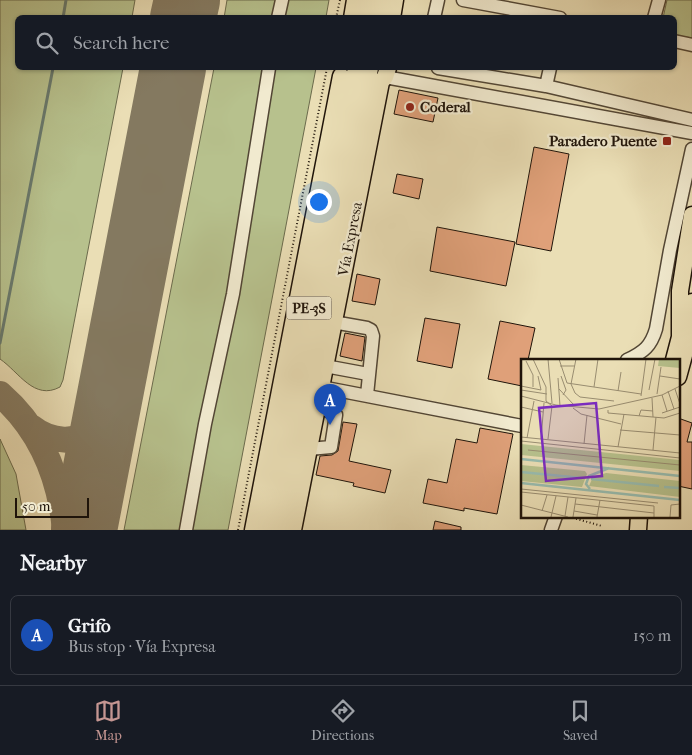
<!DOCTYPE html>
<meta charset="utf-8">
<style>
body{margin:0;font-family:"IM FELL French Canon",serif;background:#20242c;color:#f1f3f6}
.scale{position:absolute;left:15px;bottom:12px;width:74px;box-sizing:border-box;padding-left:5px;border:2px solid #1f140a;border-top:0;font-size:14px;line-height:18px;white-space:nowrap;color:#1f140a;-webkit-text-stroke:4px #f1eacf;paint-order:stroke}
.you{position:absolute;left:318px;top:201px;width:18px;height:18px;margin:-12px;border:4px solid #fff;border-radius:50%;background:#1a73e8;box-shadow:0 0 0 8px #1a73e833}
.badge{display:grid;place-items:center;width:32px;height:32px;border-radius:50%;background:#c59692;color:#fff;font-size:16px;font-weight:700}
.pin{position:absolute;translate:-50% -41px;filter:drop-shadow(0 1px 2px #0008)}
.pin::after{content:'';position:absolute;top:26px;width:18px;height:15px;background:inherit;clip-path:polygon(0 0,100% 0,50% 100%)}
.list{margin:0;padding:0;list-style:none}
h2{display:flex;justify-content:space-between;align-items:center;height:65px;margin:0;padding:0 20px;font-size:21px}
h2 small{font-size:16px;font-weight:400;color:#9ea1a6}
.list li{display:grid;grid-template-columns:32px 1fr auto;gap:15px;align-items:center;box-sizing:border-box;height:80px;margin:0 10px 10px;padding:0 10px;border:1px solid #363941;border-radius:8px}
.list b{display:block;font-size:19px;white-space:nowrap}
.list p{margin:0;font-size:16px;white-space:nowrap;color:#9ea1a6}
.list em{font-size:16px;font-style:normal;color:#9ea1a6}
.icon{flex:none;width:28px;height:28px;fill:none;stroke:currentColor;stroke-width:2;stroke-linecap:round;stroke-linejoin:round}
.map{position:relative;flex:none;width:692px;height:530px;overflow:hidden}
.search{position:absolute;background:#171b24;box-shadow:0 1px 4px #0004;left:15px;right:15px;top:15px;height:55px;display:flex;align-items:center;gap:12px;box-sizing:border-box;padding:0 18px;border-radius:8px;color:#9ea1a6;font-size:19px}
.sheet{height:155px;background:#171b24}
nav{display:flex;justify-content:space-around;align-items:center;box-sizing:border-box;height:70px;border-top:1px solid #363941;background:#171b24;font-size:14px;color:#9ea1a6}
nav a{display:grid;justify-items:center;gap:2px}
nav .on{color:#c59692}
.map>svg:first-child{display:block}
.green{fill:#b7c18d;stroke:#6b6a4c}
.lines{fill:none;stroke-linecap:round;stroke-linejoin:round}
.stream{stroke:#68796d;stroke-width:3}
.taxiway{stroke:#847960;stroke-width:26}
.runway{stroke:#847960;stroke-width:66}
.building{fill:#dfa079;stroke:#1f140a}
.minor-casing{stroke:#524635;stroke-width:15}
.major-casing{stroke:#1f140a;stroke-width:19}
.path{stroke:#1f140a;stroke-width:2;stroke-dasharray:1 2.5;stroke-linecap:butt}
.minor{stroke:#f1eacf;stroke-width:12}
.major{stroke:#eadeb5;stroke-width:16}
.poi-dot{fill:#8f2418;stroke:#f1eacf;stroke-width:2}
.labels{text-anchor:middle;stroke-width:4.5;stroke-linejoin:round;paint-order:stroke}
.shield{fill:#f1eacf;stroke:#5e5445;stroke-width:1}
.shield-label{font-size:14px;font-weight:bold;fill:#1f140a}
.poi-label{font-size:15px;font-weight:bold;fill:#1f140a;stroke:#f1eacf;text-anchor:start}
.street-label{font-size:15px;fill:#1f140a;stroke:#f1eacf}
.inset-river{fill:none;stroke:#98bcaf;stroke-width:2.5}
.inset-road{fill:none;stroke:#998d71;stroke-width:1}
.view{fill:#7b2cbf;fill-opacity:0.15;stroke:#7b2cbf;stroke-width:2.5}
.inset-edge{fill:none;stroke:#1f140a;stroke-width:2.5}
</style>
<div class="map">
<svg width="692" height="530" viewBox="0 0 692 530">
<rect width="100%" height="100%" fill="#eadeb5"/>
<filter id="stains"><feTurbulence type="fractalNoise" baseFrequency=".004" numOctaves="4"/><feColorMatrix values="0 0 0 0 .2 0 0 0 0 .09 0 0 0 0 .02 0 0 0 .5 -.17"/></filter>
<radialGradient id="worn" r=".72"><stop offset=".6" stop-color="#630" stop-opacity="0"/><stop offset="1" stop-color="#630" stop-opacity=".3"/></radialGradient>
<!-- green -->
<path class="green" d="M0 0H135L132 17 18 18V68H123L63 380 60 387C34 401 19 372 0 359Z
M227 0H329L326 17 224 18Z
M667 0H692V38L675 35 674 18H663Z
M214 68H316L228 530H124Z
M0 439 16 474 26 530H0Z"/>
<g class="lines">
<!-- stream -->
<path class="stream" d="M63 18 66 0
M0 343 53 68"/>
<!-- taxiway -->
<path class="taxiway" d="M0 394C40 429 60 477 65 530
M31 427C50 442 78 446 96 426 103 418 107 407 110 397"/>
<!-- runway -->
<path class="runway" d="M183 18 187 0
M84 530 173 68"/>
</g>
<!-- building -->
<path class="building" d="M399 90 438 98 433 122 394 114Z
M534 147 569 154 551 251 516 244Z
M397 174 423 179 419 199 393 193Z
M437 227 515 242 506 286 430 271Z
M357 274 380 279 375 305 352 301Z
M425 318 460 324 452 368 417 361Z
M500 321 535 328 528 360H522V386L488 379Z
M345 333 365 337 362 361 340 356Z
M678 418 692 423 687 442H692V489L678 486Z
M343 422 357 424 349 461 391 470 385 493 353 486 354 483 316 475 320 456 332 455 338 451Z
M480 428 513 434 497 514 464 508V511L423 503 428 479 447 483 456 439 477 443Z
M435 521 461 527V530H433Z"/>
<g class="lines">
<!-- minor casing -->
<g class="minor-casing">
<path id="minor" d="M463 0 560 18
M278 18 282 0
M434 18 438 0
M654 18 659 0
M674 41 692 45
M438 68 546 86 692 120
M385 77 692 133
M546 86 550 68
M333 322 367 328 371 330 373 336 367 395
M627 360C644 352 651 346 656 329L670 250 692 149
M325 366 368 374
M321 387 522 426
M309 449 331 447 336 415 317 405
M186 530 205 424 233 294 269 68
M551 530 556 516"/>
</g>
<!-- major casing -->
<g class="major-casing">
<path id="major" d="M352 18 355 0
M365 18 369 0
M379 18 383 0
M392 18 395 0
M674 360 680 337V291L692 215
M678 377 686 348 692 302
M253 530 341 76
M267 530 356 68
M281 530 370 68
M293 530 381 82 385 77 388 68
M638 530 639 516"/>
</g>
<!-- path -->
<path class="path" d="M336 18 340 0
M566 516 602 526
M238 530 327 68"/>
<!-- minor -->
<use href="#minor" class="minor"/>
<!-- major -->
<use href="#major" class="major"/>
</g>
<!-- markers -->
<g class="poi-dot">
<circle cx="410" cy="107" r="5"/>
<rect x="662" y="136" width="10" height="10" rx="2.5"/>
</g>
<g class="labels">
<!-- shield labels -->
<rect class="shield" x="286.5" y="296.5" width="45" height="23" rx="4"/>
<g class="shield-label">
<text x="309" y="313">PE-3S</text>
</g>
<!-- poi labels -->
<g class="poi-label">
<text x="420" y="112">Coderal</text>
<text x="657" y="146" text-anchor="end">Paradero Puente</text>
</g>
<!-- street labels -->
<g class="street-label">
<text transform="translate(350 239) rotate(-79)" y="5">Vía Expresa</text>
</g>
</g>
<!-- overview -->
<g transform="translate(521 359)">
<rect width="159" height="159" fill="#eadeb5"/>
<path d="M138 0H159V9L137 7ZM0 85 159 101V112L0 96ZM0 106 64 112 66 115 61 128 0 122ZM85 114 159 122V138L68 127 72 118Z" fill="#b7c18d"/>
<path class="inset-river" d="M0 100 159 117M0 113 61 119M70 120 138 127M0 124 159 141M143 128 159 129M69 130 65 125 68 117 88 109"/>
<path class="inset-road" d="M12 0 25 28V42L31 47 27 80M27 0 31 44M38 0 46 24 120 35M55 0 50 25 54 34 59 38 93 42M5 2 12 16V28M39 7H54M40 17 45 31 42 36M139 17 159 20M37 19 39 47M0 27 20 31 17 17M73 28 77 0M38 30 53 46M154 30 159 45M0 31 26 35M128 31 134 0M97 32 100 13M147 32 153 50M136 35 140 8M141 36 146 52M0 37 35 46 78 50 141 36 159 27M120 37 125 0M131 39 132 58M0 48 22 53M52 49 60 55 100 65M87 51V54L143 59 159 54M141 54 159 48M118 57 120 51 132 52M99 71 159 76M0 78 159 94M6 79 13 42M20 80 23 44M0 82 159 99M63 85 66 56M97 88 103 55M7 91 159 106M132 91 135 58M0 130 137 144M0 133 133 147V158M54 145 133 154M0 146 47 158M21 152 26 136M53 152 76 156M44 157 47 138M30 158 35 137M52 158 55 139M76 158 79 141M149 158 150 146 159 145"/>
<path class="view" d="M75 44 81 117 25 122 18 49Z"/>
<rect width="159" height="159" class="inset-edge"/>
</g>
<rect width="100%" height="100%" filter="url(#stains)"/>
<rect width="100%" height="100%" fill="url(#worn)"/>
</svg>
<div class="scale">50 m</div>
<div class="you"></div>
<div class="pin badge" style="left:330px;top:425px;background:#1a4fb4">A</div>
<div class="search"><svg class="icon" aria-label="search" viewBox="0 0 24 24"><circle cx="10" cy="10" r="6"/><path d="M15 15l6 6"/></svg>Search here</div>
</div>
<section class="sheet">
<h2>Nearby<small></small></h2>
<ul class="list">
<li><span class="badge" style="background:#1a4fb4">A</span><div><b>Grifo</b><p>Bus stop · Vía Expresa</p></div><em>150 m</em></li>
</ul>
</section>
<nav>
<a class="on"><svg class="icon" aria-label="map" viewBox="0 0 24 24"><path d="M3 6l6-2 6 2 6-2v14l-6 2-6-2-6 2zM9 4v14M15 6v14"/></svg>Map</a>
<a><svg class="icon" aria-label="directions" viewBox="0 0 24 24"><path d="M12 3l9 9-9 9-9-9zM9 14v-3h6M13 9l2 2-2 2"/></svg>Directions</a>
<a><svg class="icon" aria-label="saved" viewBox="0 0 24 24"><path d="M7 4h10v16l-5-4-5 4z"/></svg>Saved</a>
</nav>
